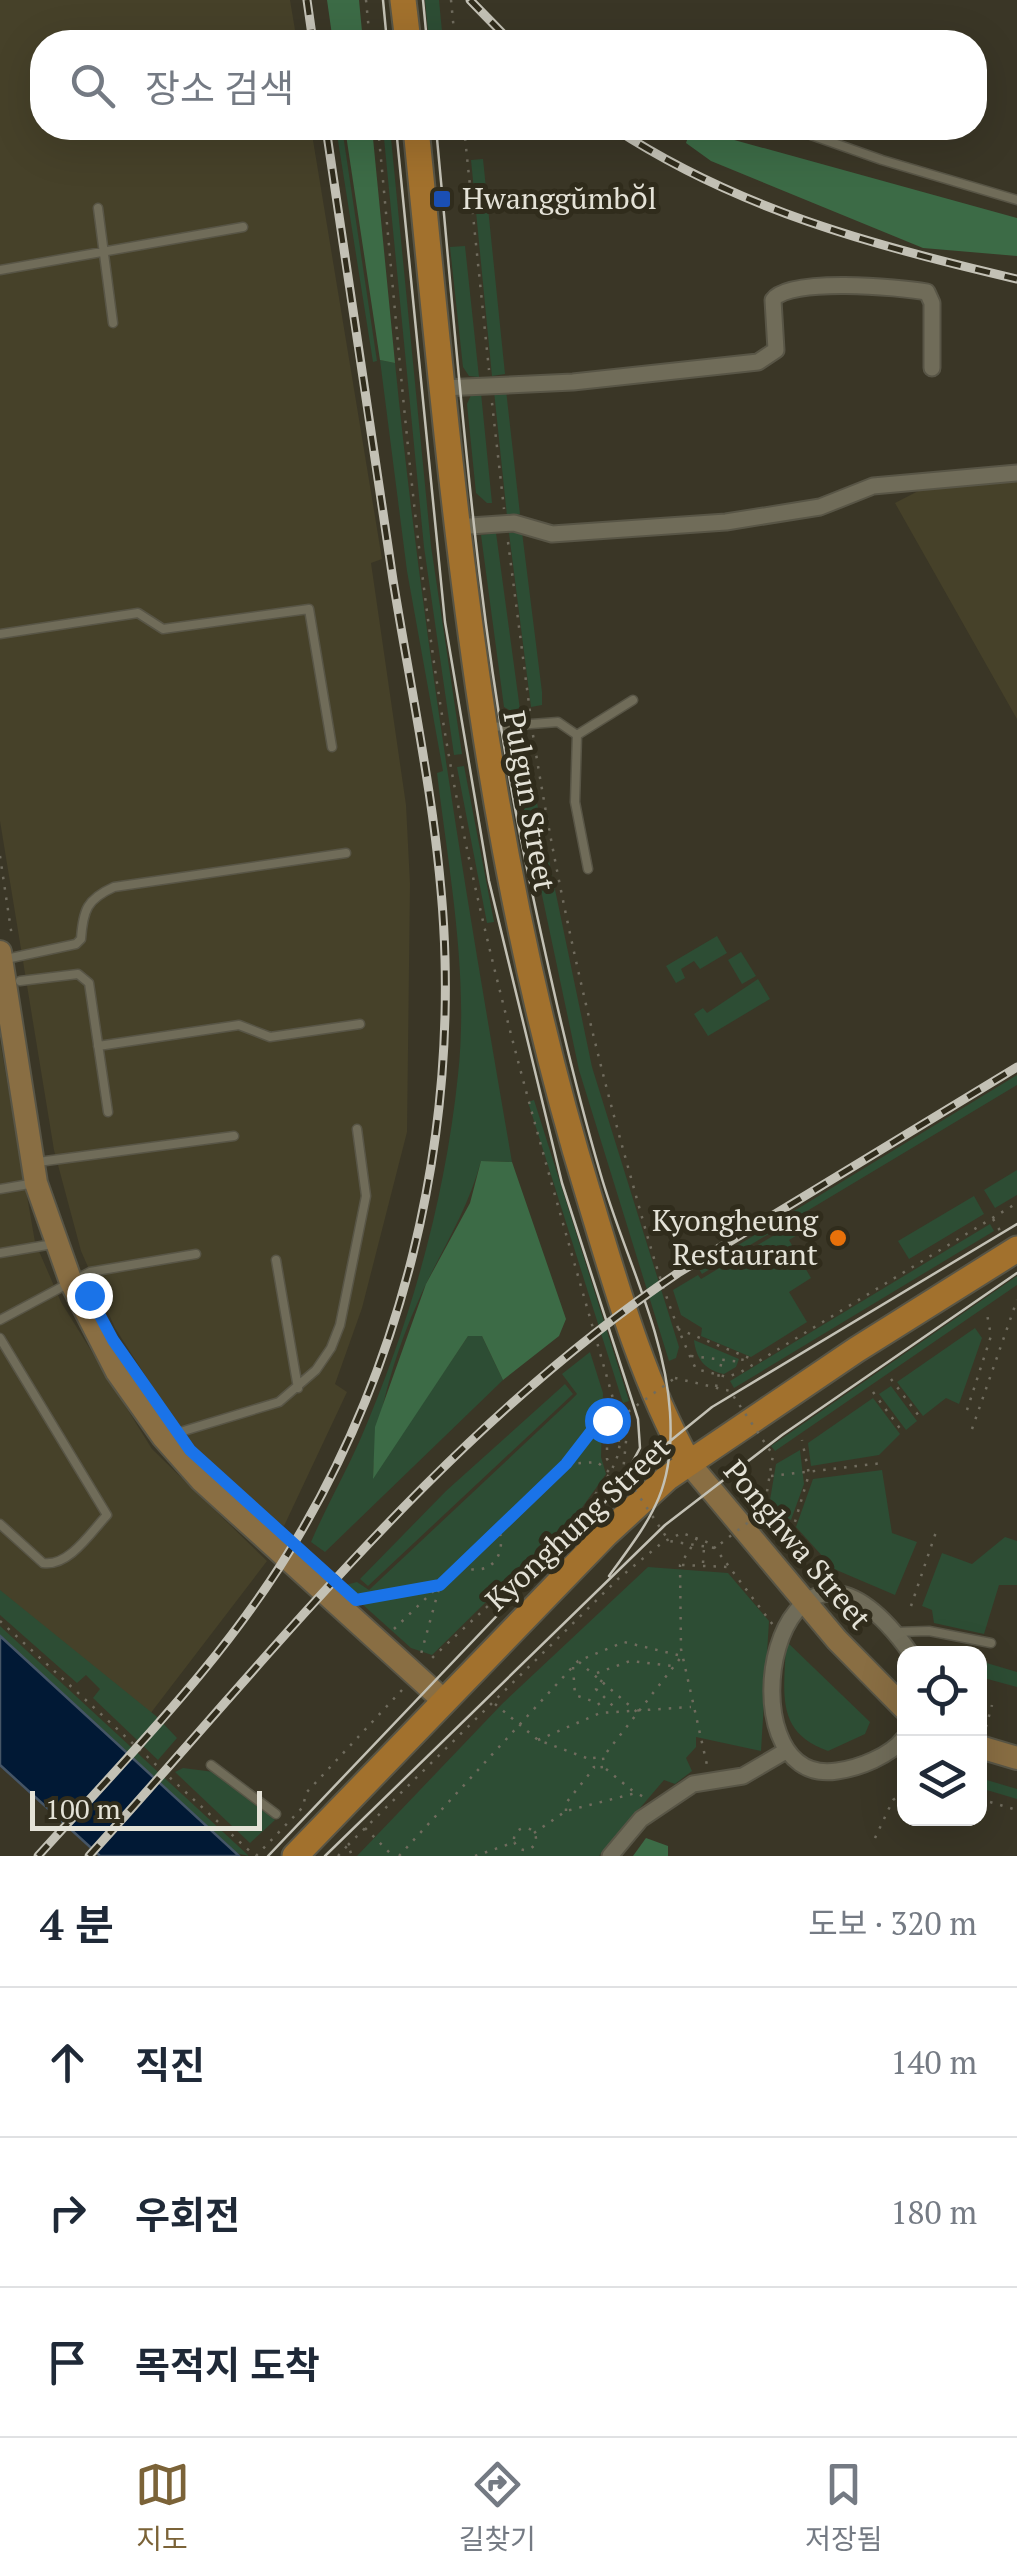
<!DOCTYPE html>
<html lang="ko">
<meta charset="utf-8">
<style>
body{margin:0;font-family:"PT Serif","Noto Sans KR",serif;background:#f6f6f7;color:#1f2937}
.controls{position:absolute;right:30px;bottom:30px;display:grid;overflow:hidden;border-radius:20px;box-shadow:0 10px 40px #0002}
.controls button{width:90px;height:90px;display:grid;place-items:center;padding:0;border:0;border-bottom:2px solid #e0e1e3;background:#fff;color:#1f2937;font:50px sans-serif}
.scale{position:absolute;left:30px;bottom:25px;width:232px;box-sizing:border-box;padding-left:10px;border:5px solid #e4e2d7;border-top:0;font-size:28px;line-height:35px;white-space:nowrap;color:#e4e2d7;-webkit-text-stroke:8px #302c1c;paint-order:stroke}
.stop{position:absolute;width:30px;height:30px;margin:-22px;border:8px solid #1a73e8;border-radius:50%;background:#fff}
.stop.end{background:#1a73e8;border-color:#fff;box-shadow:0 2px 10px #0008}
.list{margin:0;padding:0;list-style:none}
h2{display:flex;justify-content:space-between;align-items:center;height:130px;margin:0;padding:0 40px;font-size:42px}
h2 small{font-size:32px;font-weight:400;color:#747a83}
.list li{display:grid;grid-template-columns:65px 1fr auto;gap:30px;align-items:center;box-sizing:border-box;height:150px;padding:0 40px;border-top:2px solid #e0e1e3}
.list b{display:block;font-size:38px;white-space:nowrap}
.list em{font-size:32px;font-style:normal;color:#747a83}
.icon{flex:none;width:55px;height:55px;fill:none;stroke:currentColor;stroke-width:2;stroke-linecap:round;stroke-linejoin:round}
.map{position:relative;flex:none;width:1017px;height:1856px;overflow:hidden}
.search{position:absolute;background:#fff;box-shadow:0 10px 40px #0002;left:30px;right:30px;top:30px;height:110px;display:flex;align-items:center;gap:25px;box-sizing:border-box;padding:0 35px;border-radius:40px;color:#747a83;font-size:38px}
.sheet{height:580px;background:#fff}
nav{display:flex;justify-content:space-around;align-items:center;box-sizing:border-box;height:140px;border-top:2px solid #e0e1e3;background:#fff;font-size:28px;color:#747a83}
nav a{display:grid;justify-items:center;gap:5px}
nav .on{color:#7b6338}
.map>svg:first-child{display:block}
.built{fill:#464129}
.green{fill:#2d4d34}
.forest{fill:#3c6b46}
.water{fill:#011935;stroke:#455566;stroke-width:2.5}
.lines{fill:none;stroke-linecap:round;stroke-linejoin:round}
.lane-casing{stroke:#585546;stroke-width:11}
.street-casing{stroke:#585546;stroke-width:19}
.secondary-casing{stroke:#585546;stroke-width:26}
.primary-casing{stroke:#585546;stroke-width:29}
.path{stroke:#706c5e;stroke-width:2.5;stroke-dasharray:2.5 8;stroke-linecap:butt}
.lane{stroke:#706c59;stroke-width:8}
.street{stroke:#706c59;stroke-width:15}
.secondary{stroke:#896e43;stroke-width:22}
.primary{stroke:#a2712d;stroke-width:25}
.tram{stroke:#c3c1b5;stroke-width:2.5}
.rail-casing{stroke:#c3c1b5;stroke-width:9}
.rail{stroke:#302c1c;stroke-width:5;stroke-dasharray:15;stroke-linecap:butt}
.path-bridge{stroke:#706c5e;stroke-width:2.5;stroke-dasharray:2.5 8;stroke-linecap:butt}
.route{stroke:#1a73e8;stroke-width:12}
.transit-dot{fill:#1a4fb4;stroke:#302c1c;stroke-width:4}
.food-dot{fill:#e8710a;stroke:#302c1c;stroke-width:4}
.labels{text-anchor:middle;stroke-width:10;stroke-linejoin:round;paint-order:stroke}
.poi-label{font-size:30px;fill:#e4e2d7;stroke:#302c1c;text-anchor:start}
.street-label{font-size:30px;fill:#e4e2d7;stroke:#302c1c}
</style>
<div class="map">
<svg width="1017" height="1856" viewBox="0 0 1017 1856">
<rect width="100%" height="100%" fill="#3a3626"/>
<!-- built -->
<path class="built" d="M0 0H290L297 42H42V128H311L382 559 371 563 406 805 410 884 407 1132 362 1308 335 1384 347 1392 284 1526 252 1506 189 1444 115 1328 81 1251 54 1150 0 821Z
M1017 478V719L895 503 926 487Z
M0 1041 35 1242 61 1302 152 1449 267 1561 150 1714 0 1598Z"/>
<!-- green -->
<path class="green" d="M425 0H439L443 42H429Z
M336 128H342L377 361 373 362Z
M383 128H390L431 546 462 754 454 755 424 547Z
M483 159 505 374 492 376 471 160Z
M465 246 479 377 469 376 463 367 450 247Z
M380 360 395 363C422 632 466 897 512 1162L481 1161C469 1206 447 1241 427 1282 398 1342 376 1411 373 1477L468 1336H482L503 1380 325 1552 311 1542C326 1507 345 1474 360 1440 410 1324 445 1201 458 1075 469 975 449 872 437 773L443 771 407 571Z
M506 390 520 514 507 516 494 391Z
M481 393 492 503H487L476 493 467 404 471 395Z
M522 532 542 692V705L531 707 509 533Z
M496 533 521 717 504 707 481 535Z
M527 755 592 1067 679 1347 676 1358 669 1361 579 1070 513 758Z
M464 766 494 922 487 923 457 767Z
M717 936 727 953 700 969 694 961 681 969 685 978 676 983 666 966Z
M741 952 756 976 742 984 728 960Z
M758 979 770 999 708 1036 694 1014 703 1008 707 1013Z
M1017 1075V1085L702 1274 699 1269Z
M534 1100 629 1401 623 1403 528 1102Z
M1017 1170V1195L995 1208 984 1190Z
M974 1196 984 1214 909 1259 898 1241Z
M793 1224 799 1234 789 1240 811 1278 789 1292 807 1322 751 1357 701 1336 702 1328 681 1315 673 1290 698 1275 701 1279Z
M990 1224 994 1231 734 1388 730 1381Z
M1017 1276V1285L775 1451 771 1446Z
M975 1328 982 1338 959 1404 946 1398 923 1416 897 1382Z
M694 1340 739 1359 736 1367 724 1374C705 1370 696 1359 694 1340Z
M590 1352 603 1393 601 1457 606 1474 581 1509 432 1655 411 1648 342 1586 357 1582 369 1590 571 1400 577 1394 562 1374Z
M565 1384 573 1394 368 1586 360 1579 446 1491Z
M891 1386 917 1421 906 1430 879 1394Z
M873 1398 900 1434 879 1455 811 1466 808 1443Z
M800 1450 804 1484 791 1520 779 1513 770 1500 776 1464Z
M882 1470 892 1533 917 1542 895 1595 834 1569 796 1527 813 1479Z
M1005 1537 1017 1541V1585H999L984 1634 934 1623 932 1610 922 1606 942 1553 972 1564Z
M648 1567 728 1573 769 1621 761 1751 696 1737V1747L686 1758 692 1771 675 1784 664 1780 599 1856H357L503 1703Z
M0 1590 156 1716 177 1738 158 1760 93 1698 100 1689 86 1675 77 1683 0 1615Z
M0 1626 249 1856 236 1853 0 1636Z
M786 1641 870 1722 865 1734 828 1751C773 1732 785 1690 786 1641Z
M980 1661 1017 1672V1687L980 1677Z
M183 1768 214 1772 275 1820 250 1843 175 1772Z
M980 1778 1017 1789V1799L980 1788Z"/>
<!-- forest -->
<path class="forest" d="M327 0H359L363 42H333Z
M345 128H372L395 363 380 360Z
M691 128 1017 218V256L923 248 711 161 686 143Z
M481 1161 512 1162 566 1319 559 1336 503 1380 482 1336H468L373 1479 375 1427 426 1284 470 1203Z
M646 1838 668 1846V1856H633Z"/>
<!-- water -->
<path class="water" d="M0 1636 239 1856H100L0 1765Z"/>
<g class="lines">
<!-- lane casing -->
<g class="lane-casing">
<path id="lane" d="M791 128 882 160 1017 200
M98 208 113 323
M0 270 243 227
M0 634 138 613 163 629 309 609 332 747
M492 727 558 722 577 735 633 700
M577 735 575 802 588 869
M6 959 76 944 81 939C83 910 87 899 114 887L346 853
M20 981 78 974 89 983 108 1112
M98 1046 239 1025 270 1037 360 1024
M38 1162 234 1136
M0 1189 35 1183
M0 1253 53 1244
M276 1260 298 1388
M0 1320 90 1272 196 1254
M0 1338 107 1515C91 1532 69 1567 43 1563L0 1524
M167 1436 279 1402 316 1370 331 1348 340 1325 366 1196 357 1129
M895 1632 929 1631 991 1643
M211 1765 276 1814"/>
</g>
<!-- street casing -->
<g class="street-casing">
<path id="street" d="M442 388 573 382 758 362 776 350 773 300C788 277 899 287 927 292L932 303V368
M455 527 514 523 552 534 726 522 820 507 873 486 1017 473
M904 1738C890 1756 859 1768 837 1771 717 1790 775 1461 911 1654
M610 1856 641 1819 693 1784 743 1776 784 1752"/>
</g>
<!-- secondary casing -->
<g class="secondary-casing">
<path id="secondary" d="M0 952 36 1183 71 1282 117 1372 163 1437 201 1480 443 1700
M688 1462 837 1640 904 1708
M980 1747 1017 1758"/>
</g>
<!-- primary casing -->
<g class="primary-casing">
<path id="primary" d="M403 0 408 42
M416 128C452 487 481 846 588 1193 616 1286 641 1377 688 1462
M295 1856 606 1534 667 1478 856 1350 1017 1249"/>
</g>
<!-- path -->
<path class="path" d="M366 0 370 42
M451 0 455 42
M378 128C397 323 411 521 442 715 481 958 555 1191 621 1427 620 1441 620 1452 614 1465 584 1525 479 1612 428 1662
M464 128 489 370
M492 403 504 509
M508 542 530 712
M533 735C556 881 588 1025 628 1167 647 1235 665 1305 696 1369L727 1377 741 1372 1017 1203
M0 856 12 937
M993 1219 1002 1234
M678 1329 754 1360
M691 1356 742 1362 743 1357
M891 1379 922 1420
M873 1392 904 1434
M967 1410 991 1336 987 1314
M607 1416V1459L612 1466
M972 1429 1017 1300
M568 1464 597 1462 609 1472
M771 1476 883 1463
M792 1532 809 1474 802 1440
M697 1538 680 1565 681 1649 707 1765
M703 1563 704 1548
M682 1565 729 1567
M461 1567C490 1577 507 1557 499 1529
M362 1598 440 1585 421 1654
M911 1606 937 1529
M0 1621 255 1856
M394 1629 566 1464 600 1419 615 1412
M579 1662 637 1712
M573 1667 575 1695 598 1703 603 1710
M597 1673 630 1661 672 1666
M602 1680 596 1689 618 1711
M495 1704 538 1740 592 1760
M986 1727 992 1705
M538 1740 600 1713 691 1707
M606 1769 634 1792
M980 1799 1017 1810
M566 1811V1803L594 1768 593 1758 603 1757 604 1767 594 1768
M365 1828 393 1856
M514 1839a11 11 0 1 1 22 0a11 11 0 1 1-22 0Z
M534 1833 566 1811 636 1793 644 1797
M875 1838 893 1800 904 1792
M348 1845 618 1579 663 1542 682 1533 712 1544 773 1625
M256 1856 303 1807 306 1793 402 1690
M338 1856 348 1845 352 1856
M399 1856 578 1661 624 1642 682 1656 603 1757
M475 1856 515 1842"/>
<!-- lane -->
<use href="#lane" class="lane"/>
<!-- street -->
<use href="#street" class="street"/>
<!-- secondary -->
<use href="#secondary" class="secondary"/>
<!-- primary -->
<use href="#primary" class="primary"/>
<!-- tram -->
<path class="tram" d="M383 0 387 42
M423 0 427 42
M396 128 445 622 489 881 562 1183 638 1419 640 1448 620 1485
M436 128C460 378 476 632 529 878 550 976 572 1076 600 1172 622 1250 665 1331 670 1412 675 1489 652 1517 609 1576
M664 1446 712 1407 1017 1224
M268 1856 630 1476
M325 1856 665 1525 782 1435 1017 1273"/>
<!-- rail casing -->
<g class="rail-casing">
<path id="rail" d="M307 0 313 42
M470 0 511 42
M614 128C737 209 874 246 1017 279
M38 1856C131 1753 233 1651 302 1530 402 1358 450 1157 445 959 442 832 413 704 393 580 370 429 348 278 326 128
M89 1856C273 1653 448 1427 678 1273L1017 1067"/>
</g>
<!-- rail -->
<use href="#rail" class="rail"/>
<!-- path-bridge -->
<path class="path-bridge" d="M675 1378 730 1391 773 1455 764 1510 715 1548 669 1541 623 1472 629 1411Z
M716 1387 722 1360
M607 1440 625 1441"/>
</g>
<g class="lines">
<!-- route -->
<path class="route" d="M89 1295 113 1340 190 1450 356 1600 440 1585 566 1464 600 1420 607 1416V1420"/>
</g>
<!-- markers -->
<rect class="transit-dot" x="432" y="189" width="20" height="20" rx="5"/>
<circle class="food-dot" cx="838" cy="1238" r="10"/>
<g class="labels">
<!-- poi labels -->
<g class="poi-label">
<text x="462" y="209">Hwanggŭmbŏl</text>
<text x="818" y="1231" text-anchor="end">Kyongheung<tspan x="818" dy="34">Restaurant</tspan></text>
</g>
<!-- street labels -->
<g class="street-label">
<text transform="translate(529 801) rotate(80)" y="10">Pulgun Street</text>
<text transform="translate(578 1524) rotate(-43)" y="10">Kyonghung Street</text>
<text transform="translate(797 1545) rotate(50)" y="10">Ponghwa Street</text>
</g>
</g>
</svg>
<div class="controls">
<button><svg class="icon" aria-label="locate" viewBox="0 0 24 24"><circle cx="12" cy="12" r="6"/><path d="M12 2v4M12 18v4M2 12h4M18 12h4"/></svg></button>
<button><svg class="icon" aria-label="layers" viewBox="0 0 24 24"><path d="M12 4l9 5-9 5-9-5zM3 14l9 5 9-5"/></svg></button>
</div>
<div class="scale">100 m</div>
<div class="stop" style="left:607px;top:1420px"></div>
<div class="stop end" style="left:89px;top:1295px"></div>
<div class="search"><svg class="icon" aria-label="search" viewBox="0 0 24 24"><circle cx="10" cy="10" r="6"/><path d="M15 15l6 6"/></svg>장소 검색</div>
</div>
<section class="sheet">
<h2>4 분<small>도보 · 320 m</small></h2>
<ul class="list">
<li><svg class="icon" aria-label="ahead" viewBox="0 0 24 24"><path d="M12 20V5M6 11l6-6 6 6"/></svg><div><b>직진</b></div><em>140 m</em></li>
<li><svg class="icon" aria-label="right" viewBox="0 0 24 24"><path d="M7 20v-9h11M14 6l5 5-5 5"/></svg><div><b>우회전</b></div><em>180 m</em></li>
<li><svg class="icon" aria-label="arrive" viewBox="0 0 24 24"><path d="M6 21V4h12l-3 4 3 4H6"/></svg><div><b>목적지 도착</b></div></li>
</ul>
</section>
<nav>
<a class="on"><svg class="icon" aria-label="map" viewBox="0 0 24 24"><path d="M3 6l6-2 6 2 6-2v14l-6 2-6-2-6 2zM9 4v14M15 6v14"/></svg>지도</a>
<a><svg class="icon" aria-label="directions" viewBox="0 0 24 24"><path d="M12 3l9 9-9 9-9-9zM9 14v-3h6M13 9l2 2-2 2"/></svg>길찾기</a>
<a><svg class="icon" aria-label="saved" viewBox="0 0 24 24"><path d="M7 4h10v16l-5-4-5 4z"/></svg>저장됨</a>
</nav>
